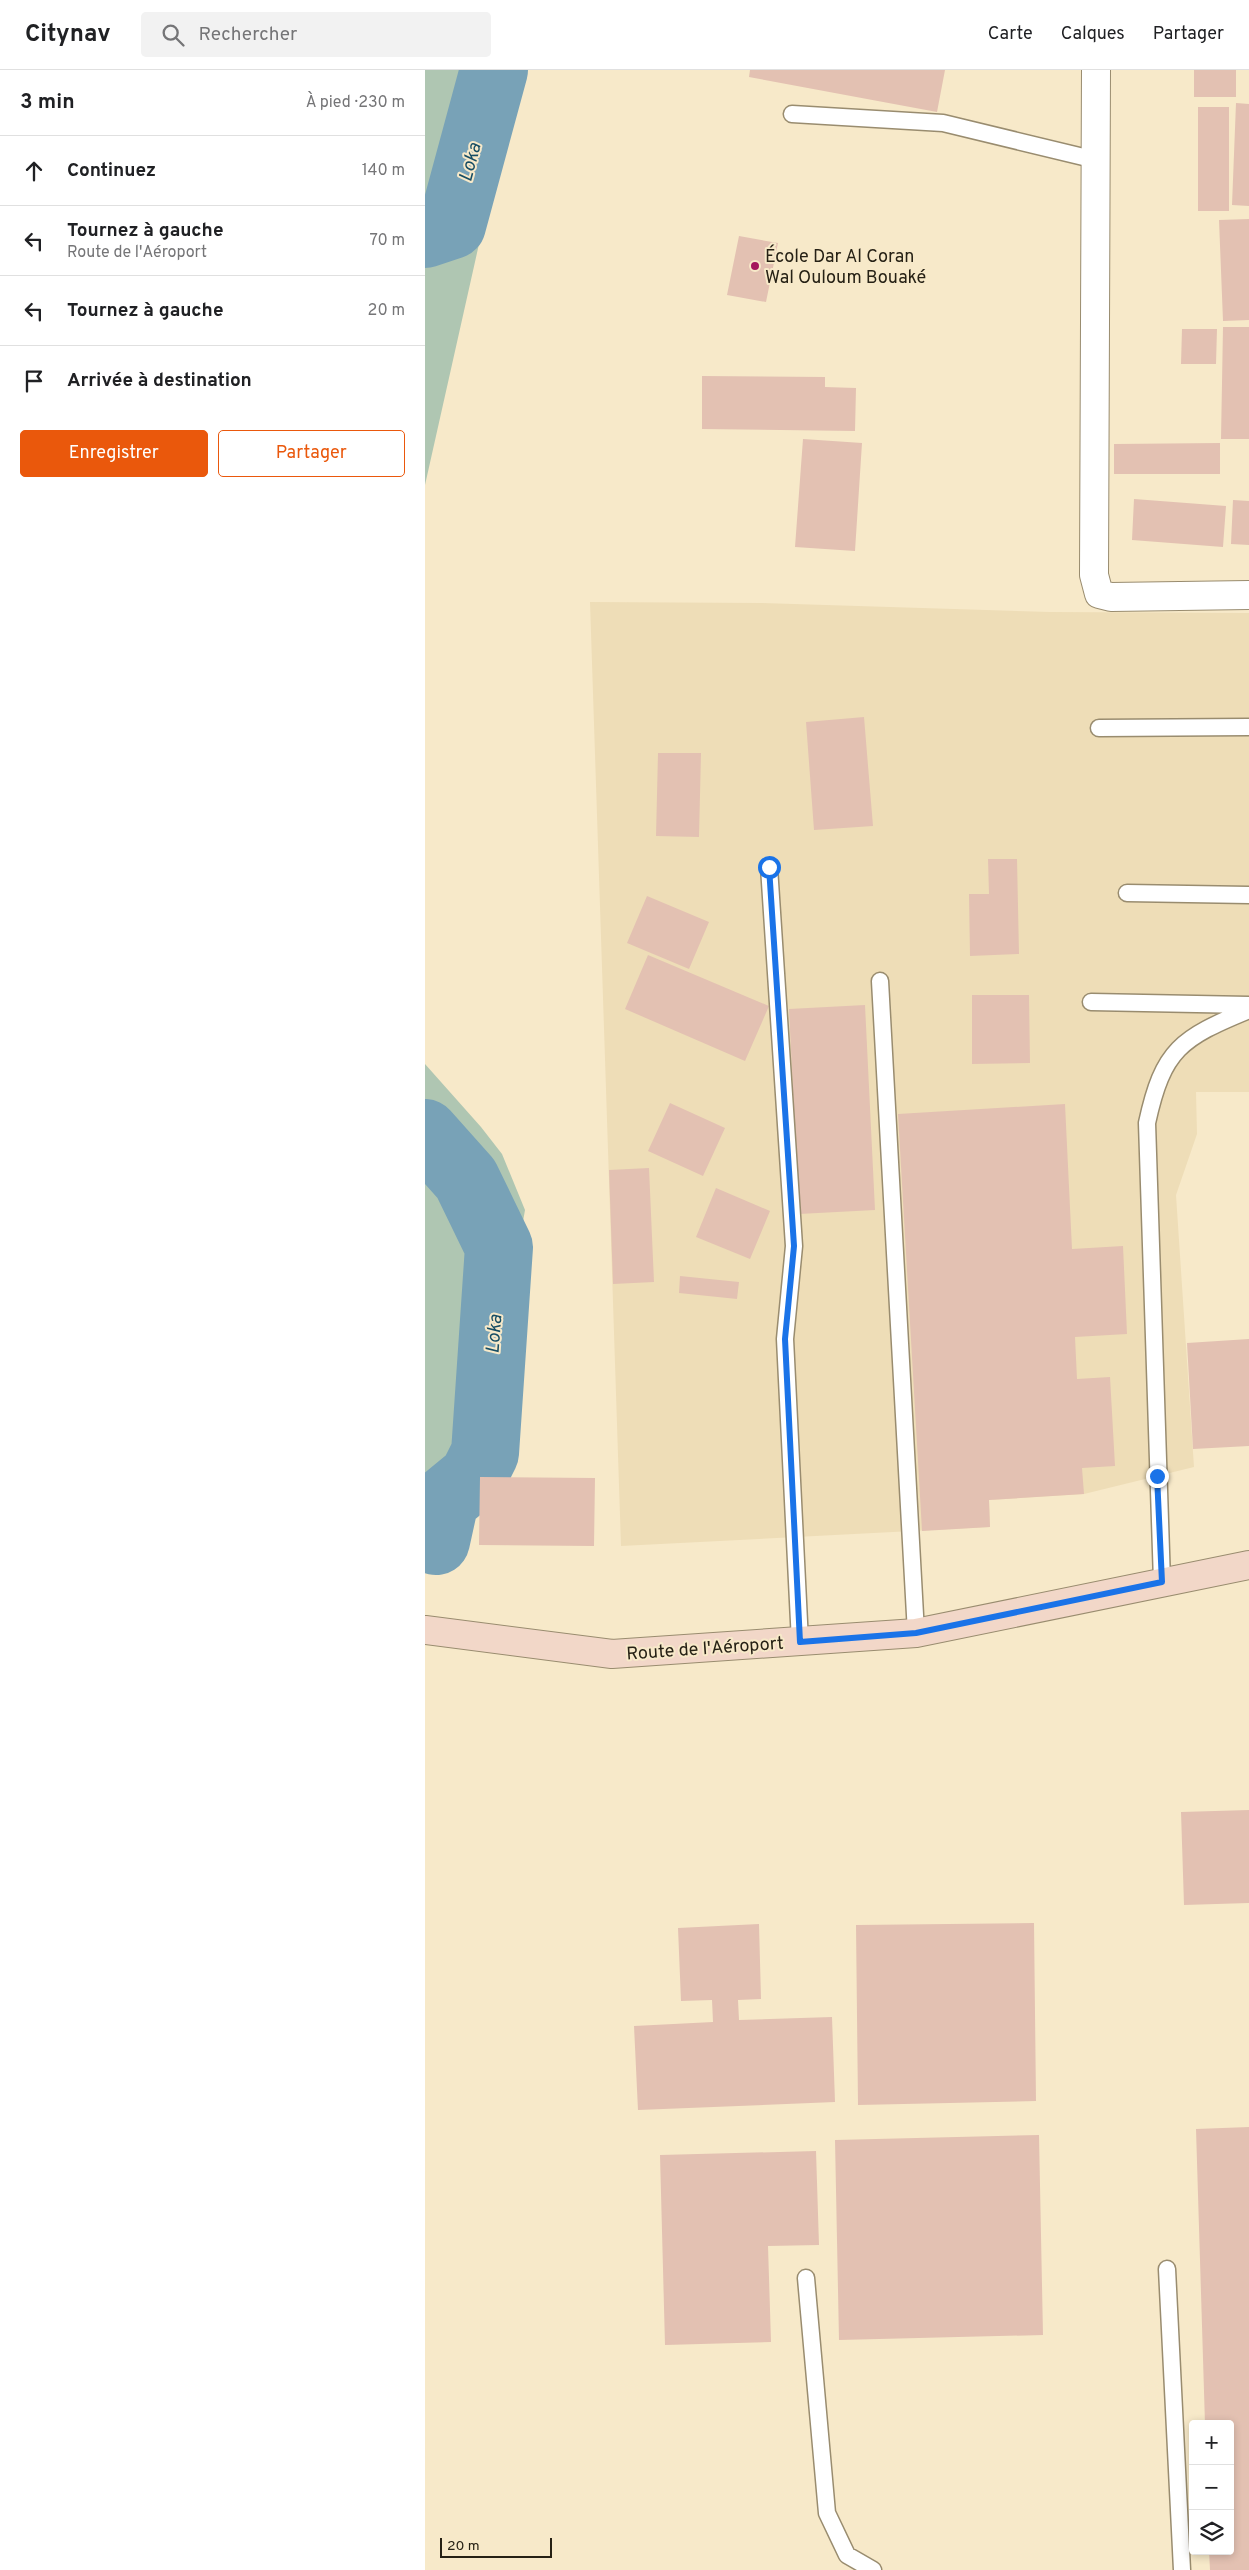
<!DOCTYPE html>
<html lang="fr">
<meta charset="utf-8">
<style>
body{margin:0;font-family:Overpass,sans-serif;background:#f2f2f2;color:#202124}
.controls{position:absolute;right:15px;bottom:15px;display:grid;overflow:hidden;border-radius:5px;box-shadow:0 2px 8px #0003}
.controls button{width:45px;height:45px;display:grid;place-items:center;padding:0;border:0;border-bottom:1px solid #e0e0e0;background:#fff;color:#202124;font:25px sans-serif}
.scale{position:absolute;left:15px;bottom:12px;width:112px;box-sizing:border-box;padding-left:5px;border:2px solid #262115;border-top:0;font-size:14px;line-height:18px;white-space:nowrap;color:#262115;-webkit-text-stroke:4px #f7e9c9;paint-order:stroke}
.stop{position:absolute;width:15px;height:15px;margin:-11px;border:4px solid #1a73e8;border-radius:50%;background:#fff}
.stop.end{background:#1a73e8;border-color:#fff;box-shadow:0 1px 5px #0008}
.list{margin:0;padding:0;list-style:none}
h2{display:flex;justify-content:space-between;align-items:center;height:65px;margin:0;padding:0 20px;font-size:21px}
h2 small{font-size:16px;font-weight:400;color:#757577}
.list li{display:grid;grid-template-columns:32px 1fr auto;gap:15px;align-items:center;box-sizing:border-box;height:70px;padding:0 20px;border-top:1px solid #e0e0e0}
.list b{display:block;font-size:19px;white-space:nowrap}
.list p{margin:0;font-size:16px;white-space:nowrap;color:#757577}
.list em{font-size:16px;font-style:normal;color:#757577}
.actions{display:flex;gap:10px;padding:15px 20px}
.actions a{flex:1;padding:11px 0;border:1px solid #ea580c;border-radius:5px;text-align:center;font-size:18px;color:#ea580c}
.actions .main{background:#ea580c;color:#fff}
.icon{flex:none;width:28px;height:28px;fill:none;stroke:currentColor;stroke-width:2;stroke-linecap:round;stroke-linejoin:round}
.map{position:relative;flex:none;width:824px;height:2500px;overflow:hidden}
header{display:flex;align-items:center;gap:30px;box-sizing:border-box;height:70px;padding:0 25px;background:#fff;border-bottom:1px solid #e0e0e0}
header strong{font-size:24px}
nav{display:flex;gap:28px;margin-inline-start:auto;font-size:18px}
.search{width:350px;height:45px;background:#f2f2f2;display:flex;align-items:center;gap:12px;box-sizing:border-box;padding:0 18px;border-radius:5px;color:#757577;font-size:19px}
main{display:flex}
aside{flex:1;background:#fff}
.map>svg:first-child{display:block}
.built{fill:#eeddb7}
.green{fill:#afc6b2}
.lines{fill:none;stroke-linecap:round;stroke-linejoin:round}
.river{stroke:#78a2b7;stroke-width:68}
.building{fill:#e3c1b2}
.lane-casing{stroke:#998c6f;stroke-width:19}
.street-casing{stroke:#998c6f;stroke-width:30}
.secondary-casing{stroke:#998c6f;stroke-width:30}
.lane{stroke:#fff;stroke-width:16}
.street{stroke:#fff;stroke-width:28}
.secondary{stroke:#f2d7c8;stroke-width:28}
.route{stroke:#1a73e8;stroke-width:6}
.poi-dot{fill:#a4175c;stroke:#f7e9c9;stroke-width:2}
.labels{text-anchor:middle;stroke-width:4;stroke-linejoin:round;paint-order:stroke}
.poi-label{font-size:18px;fill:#262115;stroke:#f7e9c9;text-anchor:start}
.street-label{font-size:18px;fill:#262115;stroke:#f7e9c9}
.water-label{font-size:19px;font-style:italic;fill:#164d64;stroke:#f7e9c9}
</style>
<header>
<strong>Citynav</strong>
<div class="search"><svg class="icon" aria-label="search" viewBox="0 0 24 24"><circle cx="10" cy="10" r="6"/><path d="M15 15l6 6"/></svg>Rechercher</div>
<nav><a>Carte</a><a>Calques</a><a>Partager</a></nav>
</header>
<main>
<aside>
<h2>3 min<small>À pied · 230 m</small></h2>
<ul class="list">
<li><svg class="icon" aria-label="ahead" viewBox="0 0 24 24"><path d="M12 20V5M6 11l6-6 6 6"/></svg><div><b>Continuez</b></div><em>140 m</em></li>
<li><svg class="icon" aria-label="left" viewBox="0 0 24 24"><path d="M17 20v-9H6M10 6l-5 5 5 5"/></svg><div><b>Tournez à gauche</b><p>Route de l'Aéroport</p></div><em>70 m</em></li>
<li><svg class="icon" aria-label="left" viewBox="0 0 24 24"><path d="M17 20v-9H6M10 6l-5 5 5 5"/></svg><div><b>Tournez à gauche</b></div><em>20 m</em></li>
<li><svg class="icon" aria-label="arrive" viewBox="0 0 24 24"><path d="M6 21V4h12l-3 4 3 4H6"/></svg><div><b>Arrivée à destination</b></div></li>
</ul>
<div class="actions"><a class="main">Enregistrer</a><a>Partager</a></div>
</aside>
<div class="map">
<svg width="824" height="2500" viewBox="0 0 824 2500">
<rect width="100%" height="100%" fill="#f7e9c9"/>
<!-- built -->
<path class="built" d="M165 532 336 533 625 542 824 543V1022H771L772 1064 751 1125 769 1397 659 1424 564 1430 565 1457 196 1476Z"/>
<!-- green -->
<path class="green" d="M0 0H93L0 415Z
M0 994 56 1057 77 1084 100 1140 41 1476 0 1472Z"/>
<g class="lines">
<!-- river -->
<path class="river" d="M0 164 27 155 69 0
M0 1063 41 1109 74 1177 60 1383 48 1407 20 1430 11 1471"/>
</g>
<!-- building -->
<path class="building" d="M325 0H520L512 42 324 7Z
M769 0H811V27H769Z
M811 33 824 34V136L807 135Z
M773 37H804V141H773Z
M824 149V250L798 251 794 150Z
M314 166 353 173 341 232 302 225Z
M798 257H824V369H796Z
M757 259H792L791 294H756Z
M277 306 400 307V317L431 318 430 361 277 359Z
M378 369 437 373 430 481 370 477Z
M795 373V404H689V374Z
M709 429 801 436 798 477 707 470Z
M808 430 824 431V475L806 474Z
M439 647 448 756 389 760 381 652Z
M233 683H276L274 767 231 766Z
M563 789H592L594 884 545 886 544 824H564Z
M222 826 284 852 264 899 202 873Z
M223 885 344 936 320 991 200 939Z
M547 925H604L605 993 547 994Z
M440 935 450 1140 374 1144 364 939Z
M245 1033 300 1058 278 1106 223 1081Z
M640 1034 647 1179 698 1176 702 1264 650 1267 652 1309 685 1307 690 1396 657 1398 659 1424 564 1430 565 1457 497 1461 473 1044Z
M224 1098 229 1212 188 1214 184 1100Z
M291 1118 345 1141 325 1189 271 1167Z
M255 1206 314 1212 312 1229 254 1223Z
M824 1269V1376L768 1379 762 1273Z
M55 1407 170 1408 169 1476 54 1475Z
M824 1740V1833L759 1835 756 1742Z
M609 1853 611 2031 433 2035 431 1855Z
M334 1854 336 1929 313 1930 314 1950 407 1947 410 2032 213 2040 209 1956 288 1952 287 1930 256 1931 253 1858Z
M824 2057V2500H785L784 2481H805V2354H780L771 2059Z
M614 2065 618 2265 414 2270 410 2070Z
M391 2081 394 2175 343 2176 346 2272 240 2275 235 2085Z"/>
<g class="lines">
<!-- lane casing -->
<g class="lane-casing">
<path id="lane" d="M367 44 518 53 671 90
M674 658 824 657
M344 797 369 1176 360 1269 375 1572
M702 823 824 825
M455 911 491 1563
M666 932 824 935
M737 1512 722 1053C738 979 756 968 824 940
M742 2199 757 2500
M381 2208 402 2443 422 2485 448 2500"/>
</g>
<!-- street casing -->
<g class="street-casing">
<path id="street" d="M671 0 669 505 674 524 686 527 824 525"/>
</g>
<!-- secondary casing -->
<g class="secondary-casing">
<path id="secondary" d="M0 1560 187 1584 491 1563 824 1495"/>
</g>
<!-- lane -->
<use href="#lane" class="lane"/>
<!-- street -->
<use href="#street" class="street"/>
<!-- secondary -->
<use href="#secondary" class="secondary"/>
</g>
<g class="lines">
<!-- route -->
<path class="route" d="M344 797 369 1176 360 1269 375 1572 491 1563 737 1512 732 1406"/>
</g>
<!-- markers -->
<circle class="poi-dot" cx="330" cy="196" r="5"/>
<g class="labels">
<!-- poi labels -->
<g class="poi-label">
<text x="340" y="192">École Dar Al Coran<tspan x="340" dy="21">Wal Ouloum Bouaké</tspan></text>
</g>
<!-- street labels -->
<g class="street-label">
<text transform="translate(280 1578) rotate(-4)" y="6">Route de l'Aéroport</text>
</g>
<!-- water labels -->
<g class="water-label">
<text transform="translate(44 92) rotate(-75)" y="7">Loka</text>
<text transform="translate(68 1264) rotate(-86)" y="7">Loka</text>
</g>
</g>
</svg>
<div class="controls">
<button>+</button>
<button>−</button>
<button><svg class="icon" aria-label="layers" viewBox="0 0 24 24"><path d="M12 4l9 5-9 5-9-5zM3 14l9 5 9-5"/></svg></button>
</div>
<div class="scale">20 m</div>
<div class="stop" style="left:344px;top:797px"></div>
<div class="stop end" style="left:732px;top:1406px"></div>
</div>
</main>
